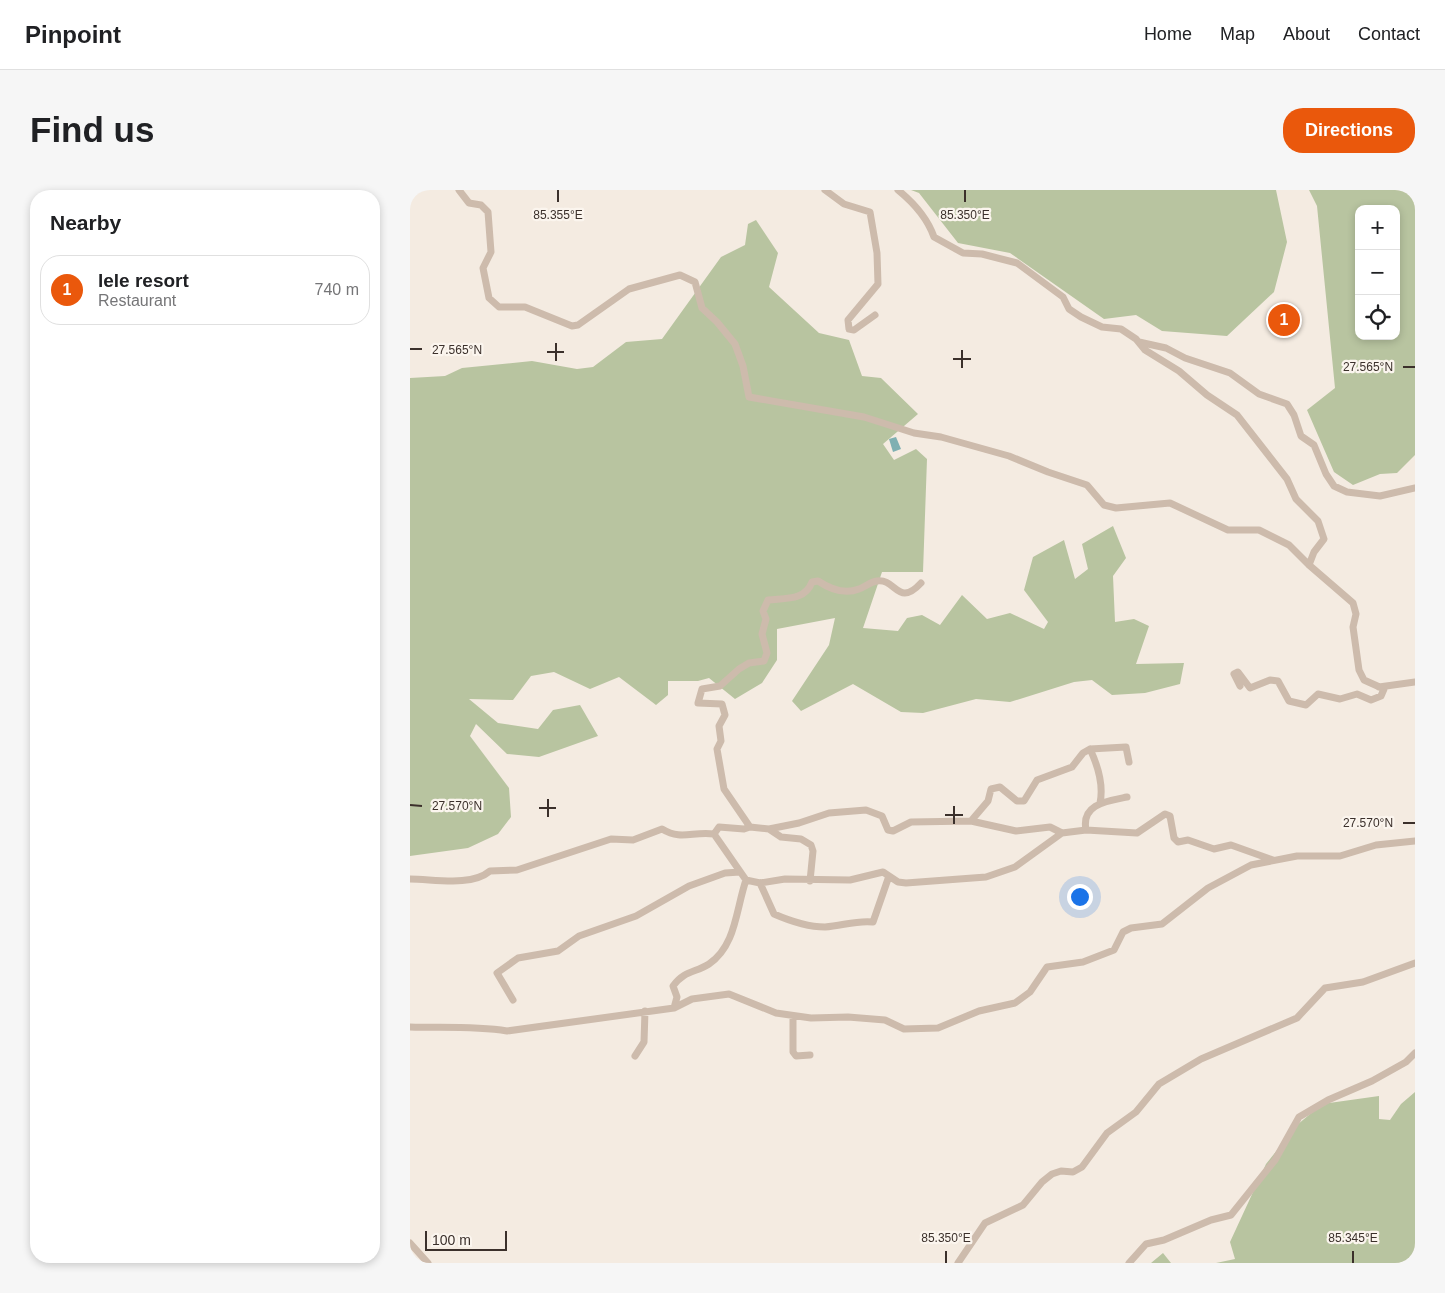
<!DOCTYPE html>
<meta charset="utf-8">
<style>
body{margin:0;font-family:Helvetica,sans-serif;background:#f6f6f6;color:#202124}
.controls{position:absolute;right:15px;top:15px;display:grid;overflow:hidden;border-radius:10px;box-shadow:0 2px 8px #0003}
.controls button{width:45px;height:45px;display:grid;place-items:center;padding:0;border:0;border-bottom:1px solid #e0e0e0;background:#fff;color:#202124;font:25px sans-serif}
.scale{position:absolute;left:15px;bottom:12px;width:82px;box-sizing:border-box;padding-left:5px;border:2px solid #3b302b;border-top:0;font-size:14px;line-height:18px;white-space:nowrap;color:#3b302b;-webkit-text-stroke:4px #fbf5ee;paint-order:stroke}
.you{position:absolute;left:669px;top:706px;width:18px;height:18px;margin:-12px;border:4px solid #fff;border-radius:50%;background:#1a73e8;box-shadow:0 0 0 8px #1a73e833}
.badge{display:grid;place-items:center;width:32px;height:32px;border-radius:50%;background:#ea580c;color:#fff;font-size:16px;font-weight:700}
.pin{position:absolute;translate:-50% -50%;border:2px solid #fff;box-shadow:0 1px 5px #0006}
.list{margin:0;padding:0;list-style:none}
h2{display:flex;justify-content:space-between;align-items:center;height:65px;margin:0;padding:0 20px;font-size:21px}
h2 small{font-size:16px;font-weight:400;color:#757577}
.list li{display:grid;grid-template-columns:32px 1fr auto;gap:15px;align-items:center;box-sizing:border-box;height:70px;margin:0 10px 10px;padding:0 10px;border:1px solid #e0e0e0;border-radius:20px}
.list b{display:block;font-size:19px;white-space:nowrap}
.list p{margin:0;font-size:16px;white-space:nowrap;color:#757577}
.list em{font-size:16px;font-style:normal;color:#757577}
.icon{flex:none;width:28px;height:28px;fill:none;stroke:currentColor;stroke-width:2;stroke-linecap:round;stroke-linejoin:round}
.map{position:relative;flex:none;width:1005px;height:1073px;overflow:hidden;border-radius:20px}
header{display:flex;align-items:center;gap:30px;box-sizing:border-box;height:70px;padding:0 25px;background:#fff;border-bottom:1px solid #e0e0e0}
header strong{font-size:24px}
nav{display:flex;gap:28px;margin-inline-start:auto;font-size:18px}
.intro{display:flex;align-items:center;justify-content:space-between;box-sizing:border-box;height:120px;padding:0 30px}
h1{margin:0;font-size:35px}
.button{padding:12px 22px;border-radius:20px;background:#ea580c;color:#fff;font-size:18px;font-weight:700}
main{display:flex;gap:30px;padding:0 30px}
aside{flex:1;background:#fff;border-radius:20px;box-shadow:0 2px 8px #0003}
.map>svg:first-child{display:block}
.green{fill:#b8c4a0;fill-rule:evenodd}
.water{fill:#7fb0b2}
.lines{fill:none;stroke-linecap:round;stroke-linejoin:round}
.minor{stroke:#cdbbac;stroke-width:7}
.ticks{fill:none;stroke:#3b302b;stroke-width:2}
.ticks-label{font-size:12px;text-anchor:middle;fill:#3b302b;stroke:#fbf5ee;stroke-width:4.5;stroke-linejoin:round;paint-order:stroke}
</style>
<header>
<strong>Pinpoint</strong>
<nav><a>Home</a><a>Map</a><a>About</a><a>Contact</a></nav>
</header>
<div class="intro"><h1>Find us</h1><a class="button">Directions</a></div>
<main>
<aside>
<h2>Nearby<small></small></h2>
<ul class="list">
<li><span class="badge">1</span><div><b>lele resort</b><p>Restaurant</p></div><em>740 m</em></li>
</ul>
</aside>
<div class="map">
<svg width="1005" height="1073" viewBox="0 0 1005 1073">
<rect width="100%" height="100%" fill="#f4ebe1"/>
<!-- green -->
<path class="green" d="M501 0H866L877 52 864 102 817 146 752 141 726 125 694 129 600 63 548 53 509 3Z
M899 0H1005V265L987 283 970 284 943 295 924 282 897 220 925 198 907 16ZM949 19H986V146H949Z
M346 30 368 63 359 97 409 143 439 150 452 186 471 188 508 224 473 254 484 270 506 259 517 269 513 382H472L453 438 488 441 497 428 512 425 530 435 552 405 577 429 600 423 634 439 638 432 614 400 623 367 654 350 665 389 678 379 672 354 703 336 716 368 703 386 705 432 724 429 739 436 726 474 774 473 770 494 735 503 702 505 682 490 664 492 600 512 566 509 513 523 491 522 443 494 391 521 382 511 419 455 425 428 367 439V470L352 493 325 509 299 488 288 491H258V505L246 515 209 487 180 499 144 482 121 486 103 510 59 509 88 533 128 539 143 520 170 515 188 546 129 567 97 564 66 534 60 546 99 598 101 627 88 644 58 658 0 666V188L35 186 52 178 122 171 167 179 183 177 216 152 252 149 311 67 335 55 338 34Z
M1005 902V1073H806L825 1069 820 1052 856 974 887 935 912 914 969 906V929L980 930 991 914Z
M753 1063 761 1073H741Z"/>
<!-- water -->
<path class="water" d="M486 247 491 259 483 262 479 249Z"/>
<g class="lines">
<!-- minor -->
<path class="minor" d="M49 0 59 13 71 15 78 22 81 62 73 78 79 108 89 117H115L162 136 168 135 219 99 270 85 285 92 292 118 307 132 325 154 333 176 339 207 454 227 504 243 531 247 599 266 638 282 677 295 694 315 706 318 760 313 818 340H849L879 355 899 375 943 413 946 424 943 437 949 480 954 490 974 499 971 506 961 510 947 504 930 509 908 504 896 515 879 511 868 491 860 490 840 498 828 482 824 484 830 496
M415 0 434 14 460 22 467 63 468 94 438 130 439 139 444 140 465 125
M488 0C504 13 517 27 524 47L553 63 572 64 607 73 653 107 659 119 671 127 692 137 711 139 726 149 735 160 769 181 797 205 827 225 877 289 886 309 908 331 914 349 904 362 899 375
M729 152 756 158 775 168 820 183 849 204 877 214 884 225 891 246 904 255 916 284 924 296 937 302 970 306 1005 298
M969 497 1005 492
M690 613C694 594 688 576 680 559L716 557 719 572
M561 631 578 611 581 599 590 597 607 611H614L627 590 662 577 673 563 680 559
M359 639 389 633 419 623 456 620 472 626 478 640 483 641 501 632 561 631 606 641 640 637 652 643
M676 640C671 614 697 611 717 607
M304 644 309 637 334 639 340 637
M0 689C24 689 61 697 80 681L107 680 201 649 223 650 252 639C272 651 282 641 304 644L336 690 350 693 375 689 440 690 473 682 488 692 496 693 576 687 605 677 652 643 676 640 727 643 755 624 760 626 764 648 768 652 778 650 804 659 821 655 863 670
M400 691 403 661 401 655 391 649 371 647 359 639 340 637 314 599 307 559 311 551 309 536 315 525 312 514 288 513 292 499 310 496 329 479 339 473 354 471 357 463 352 444 356 429 353 421 358 410C375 408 395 411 402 392L408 391C420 399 434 405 449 399 455 397 460 392 467 391 486 388 488 418 511 393
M350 693 364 724C380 731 397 737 415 737 432 736 446 730 463 732L479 686
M103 810 87 783 108 768 148 761 169 746 226 726 279 696 315 683 330 682
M264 818 267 807 263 796C275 780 285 783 299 774 326 756 326 719 336 690
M383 826V862L386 866 400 865
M0 837C32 838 65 836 97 841L264 818 282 809 319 804 366 823 401 828 438 827 475 830 494 839 528 838 569 821 605 813 620 802 637 777 673 772 704 760 713 742 721 738 752 734 798 698 841 675 887 666H930L966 655 1005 651
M225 866 234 852 235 821
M0 1053 18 1073
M548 1073 575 1033 613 1015 632 992 642 984 651 981 663 982 672 977 697 943 726 922 749 894 791 869 887 828 915 798 953 792 1005 773
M719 1073 736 1054 754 1050 801 1030 821 1025 865 970 889 927 918 910 962 891 996 872 1005 863"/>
</g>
<!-- ticks -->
<path class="ticks" d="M148 12V0M555 12V0M0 159H12M137 162H154M543 169H561M146 171V153M993 177H1005M552 178V160M0 615 12 616M129 618H146M535 625H553M138 627V609M993 633H1005M544 634V616M536 1073V1061M943 1073V1061"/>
<g class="ticks-label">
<text x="148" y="29">85.355°E</text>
<text x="555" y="29">85.350°E</text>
<text x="47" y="164">27.565°N</text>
<text x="958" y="181">27.565°N</text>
<text x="47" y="620">27.570°N</text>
<text x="958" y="637">27.570°N</text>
<text x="536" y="1052">85.350°E</text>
<text x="943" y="1052">85.345°E</text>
</g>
</svg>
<div class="controls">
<button>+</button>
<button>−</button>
<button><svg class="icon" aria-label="locate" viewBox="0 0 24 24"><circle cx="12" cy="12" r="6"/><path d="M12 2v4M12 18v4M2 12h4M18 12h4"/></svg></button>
</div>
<div class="scale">100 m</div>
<div class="you"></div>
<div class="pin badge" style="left:874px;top:130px">1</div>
</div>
</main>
